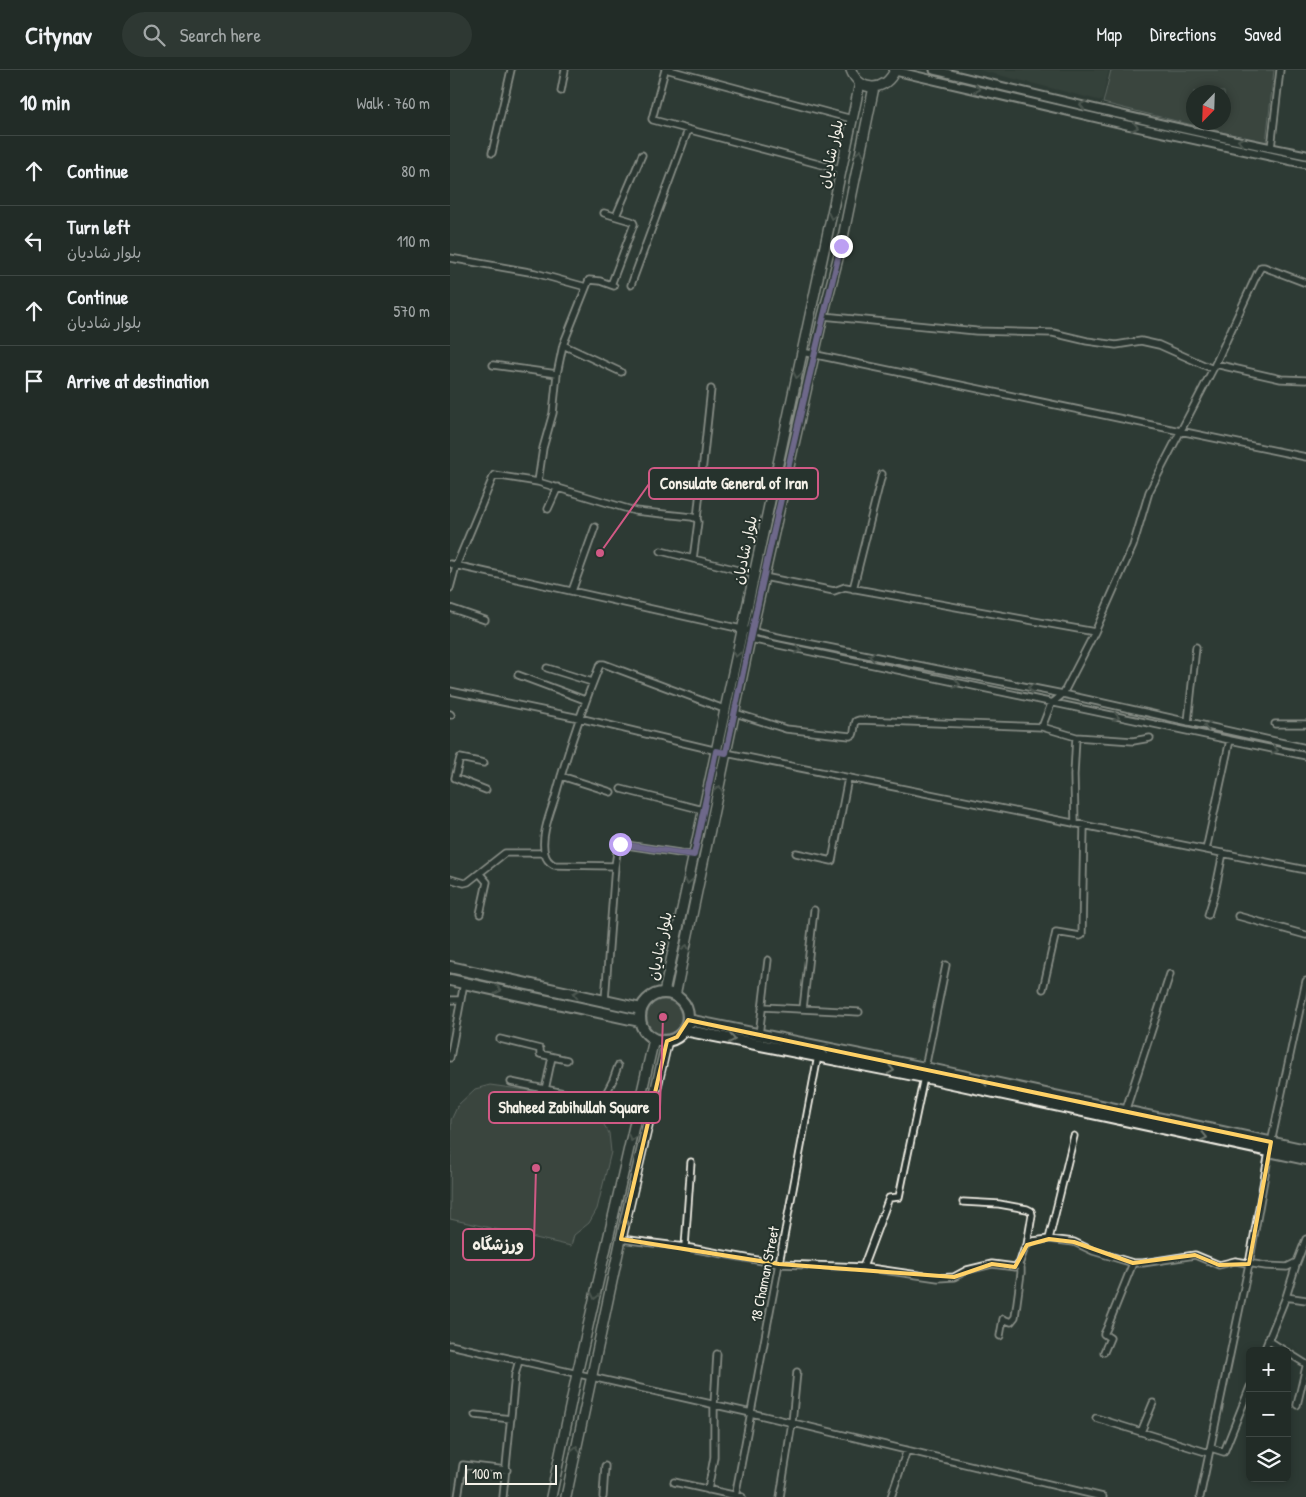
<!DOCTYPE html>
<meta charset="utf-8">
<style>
body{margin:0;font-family:"Patrick Hand","Playpen Sans Arabic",sans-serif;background:#2e3833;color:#f1f3f6}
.controls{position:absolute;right:15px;bottom:15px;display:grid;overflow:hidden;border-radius:8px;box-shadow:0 2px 8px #0003}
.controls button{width:45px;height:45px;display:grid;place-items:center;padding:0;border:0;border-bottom:1px solid #3f4844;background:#222c27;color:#f1f3f6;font:25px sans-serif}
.compass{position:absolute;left:736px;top:15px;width:45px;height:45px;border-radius:50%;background:#222c27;box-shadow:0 2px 8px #0003;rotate:203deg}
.scale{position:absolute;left:15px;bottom:12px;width:92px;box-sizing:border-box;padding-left:5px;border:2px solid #f4f1e8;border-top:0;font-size:14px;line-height:18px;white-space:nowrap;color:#f4f1e8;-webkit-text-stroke:4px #26332d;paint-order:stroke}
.stop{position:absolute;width:15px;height:15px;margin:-11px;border:4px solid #bca0f2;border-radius:50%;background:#fff}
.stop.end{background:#bca0f2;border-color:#fff;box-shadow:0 1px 5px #0008}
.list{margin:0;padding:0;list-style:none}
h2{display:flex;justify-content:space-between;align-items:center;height:65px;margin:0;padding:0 20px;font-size:21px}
h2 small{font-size:16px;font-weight:400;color:#a2a7a7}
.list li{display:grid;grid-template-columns:32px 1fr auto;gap:15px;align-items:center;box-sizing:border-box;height:70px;padding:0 20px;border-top:1px solid #3f4844}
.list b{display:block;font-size:19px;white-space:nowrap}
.list p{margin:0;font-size:16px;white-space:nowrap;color:#a2a7a7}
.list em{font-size:16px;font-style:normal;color:#a2a7a7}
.icon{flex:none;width:28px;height:28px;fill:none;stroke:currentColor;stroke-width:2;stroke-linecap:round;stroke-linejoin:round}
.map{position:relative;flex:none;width:856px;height:1427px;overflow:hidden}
header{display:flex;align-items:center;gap:30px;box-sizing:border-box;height:70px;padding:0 25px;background:#222c27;border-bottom:1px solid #3f4844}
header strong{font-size:24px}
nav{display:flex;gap:28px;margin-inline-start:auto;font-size:18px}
.search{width:350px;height:45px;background:#2e3833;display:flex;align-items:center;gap:12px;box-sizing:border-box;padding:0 18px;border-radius:28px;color:#a2a7a7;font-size:19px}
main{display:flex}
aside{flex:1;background:#222c27}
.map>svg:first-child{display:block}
.built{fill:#3c4841}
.green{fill:#48524c;stroke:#9ea29a;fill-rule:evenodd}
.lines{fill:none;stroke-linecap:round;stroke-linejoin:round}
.minor-casing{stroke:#f4f1e8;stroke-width:9}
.tertiary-casing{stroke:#f4f1e8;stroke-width:11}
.primary-casing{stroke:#f4f1e8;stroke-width:12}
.trunk-casing{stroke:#f4f1e8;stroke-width:14}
.minor{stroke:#26332d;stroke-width:5.5}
.tertiary{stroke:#26332d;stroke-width:7}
.primary{stroke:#26332d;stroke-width:9}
.trunk{stroke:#26332d;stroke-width:10}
.oneway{stroke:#6e766e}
.route{stroke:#bca0f2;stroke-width:6}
.marked{fill:none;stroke:#ffd166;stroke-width:4;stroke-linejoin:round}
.labels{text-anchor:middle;stroke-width:4;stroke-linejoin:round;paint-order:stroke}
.street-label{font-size:15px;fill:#f4f1e8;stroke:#26332d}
.leader{fill:none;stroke:#d15985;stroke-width:2}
.callout-dot{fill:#d15985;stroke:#26332d;stroke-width:2}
.callout{fill:#26332d;stroke:#d15985;stroke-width:2}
.callout-label{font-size:16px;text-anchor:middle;font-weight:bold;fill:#f4f1e8}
</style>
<header>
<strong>Citynav</strong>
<div class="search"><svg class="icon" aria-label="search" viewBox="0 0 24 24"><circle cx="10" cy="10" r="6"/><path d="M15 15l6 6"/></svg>Search here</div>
<nav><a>Map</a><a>Directions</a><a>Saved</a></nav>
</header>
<main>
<aside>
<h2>10 min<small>Walk · 760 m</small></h2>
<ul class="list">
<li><svg class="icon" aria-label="ahead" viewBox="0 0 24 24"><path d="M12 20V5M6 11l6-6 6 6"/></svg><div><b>Continue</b></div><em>80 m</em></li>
<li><svg class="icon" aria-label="left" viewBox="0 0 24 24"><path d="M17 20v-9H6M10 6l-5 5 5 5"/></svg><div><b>Turn left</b><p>بلوار شادیان</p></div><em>110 m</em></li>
<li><svg class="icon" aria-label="ahead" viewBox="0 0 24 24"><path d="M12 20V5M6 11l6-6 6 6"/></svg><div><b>Continue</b><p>بلوار شادیان</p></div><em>570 m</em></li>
<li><svg class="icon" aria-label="arrive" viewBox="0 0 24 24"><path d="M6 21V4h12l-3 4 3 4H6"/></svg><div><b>Arrive at destination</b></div></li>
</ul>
</aside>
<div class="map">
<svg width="856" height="1427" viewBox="0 0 856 1427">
<rect width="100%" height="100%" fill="#2e3b34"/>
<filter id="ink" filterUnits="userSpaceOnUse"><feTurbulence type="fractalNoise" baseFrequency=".02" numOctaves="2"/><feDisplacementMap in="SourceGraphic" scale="10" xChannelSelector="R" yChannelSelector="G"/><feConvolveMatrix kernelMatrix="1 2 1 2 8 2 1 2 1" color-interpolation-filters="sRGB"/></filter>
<g filter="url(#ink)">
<!-- built -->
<path class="built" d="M529 0H659L652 31Z"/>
<!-- green -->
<path class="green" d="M661 0H824L816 73 653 33ZM774 22V52H744V22Z
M197 947a17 17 0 1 1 34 0a17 17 0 1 1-34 0Z
M40 1015 112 1025 132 1031 148 1045 159 1063 161 1082 147 1139 139 1153 124 1165 121 1176 0 1149 1 1050 8 1035 25 1019Z"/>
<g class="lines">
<!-- minor casing -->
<g class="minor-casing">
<path id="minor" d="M215 0 202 49 203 50 391 100
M219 0 402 49
M111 21 115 0
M821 78 830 0
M42 83 61 0
M154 143 181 151 183 152 184 154 161 215
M166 146 192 85
M0 188 85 203 136 217
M181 215 238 60
M373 246 526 261 603 263 637 271 666 275 691 271 709 275 763 299
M113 275 171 302
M352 282 730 361 856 387
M765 294 831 309 856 310
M43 295 107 304
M88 412 93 378 103 343 107 304 113 275 139 210 150 211 164 216
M98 439 108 417
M247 449 261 319
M211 481 304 504
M0 494 332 568 613 624 856 678
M314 507 384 521 395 517 645 562
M0 518 6 496 44 405 88 412 185 441 242 447 247 449 248 452 243 489
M403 519 432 404
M122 521 145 457
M0 538 35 550
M300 569 856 686
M97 598 142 612
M68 605 135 630
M0 621 129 648 276 683 856 800
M285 643 336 659 400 666 403 665C405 661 404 656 406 651L409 650 592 657 601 634 613 624 645 562 683 476 699 422 763 299 808 202 811 197H814L856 213
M0 644 1 645
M738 652 746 577
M825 654H856
M592 657 626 667 624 705 625 754
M626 667 683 671 700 668
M34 693 10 688 5 708 36 720
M111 706 161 722
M171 719 253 740
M756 780 780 670
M346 783 382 791 398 708
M165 796 168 776 170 774 243 785
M30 804 37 812 30 844
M0 809 14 813 18 812 55 783H94
M758 845 765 822 773 783
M788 846 856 865
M593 919 606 862 630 866 632 865 634 755
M0 930H11
M155 930 165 796 104 795C100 793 96 789 95 784 90 768 100 743 105 728 117 683 132 639 149 597L151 594H154L274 639
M312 937 409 942
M353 939 364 840
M309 965 318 890
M50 969 90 979V984L117 990
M0 988 14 913
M475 998 496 895
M61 1012 152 1031 190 1035
M95 1020 102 987
M152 1031 163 1010 168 996
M675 1042 720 904
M513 1132 549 1134 577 1139 581 1141 582 1145 577 1175
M171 1169 235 1177 329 1194 413 1197 488 1208 504 1207 517 1200 542 1194 565 1197 568 1195 570 1192 574 1180 577 1175 583 1171 599 1169 624 1172 643 1181 683 1193H693L745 1185 769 1195 785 1191 816 1196 837 1197 847 1192
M599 1169 624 1066
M235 1177 241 1092
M413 1197 439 1128 449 1127 474 1007
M836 1227 856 1230
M550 1266 553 1249 561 1252 565 1247 571 1203V1198L568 1195
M818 1270 835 1281
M0 1275 301 1343 653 1427
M814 1281 836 1227 847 1192 856 1169
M654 1282 660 1268 654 1264 657 1258 683 1193
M837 1282 856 1294
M847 1335 856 1297
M25 1345 61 1349
M646 1348 759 1383
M691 1362 703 1333
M761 1378 774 1382 800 1317
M224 1412 292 1427
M258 1420 264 1387V1335L267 1284
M8 1427 13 1395 57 1400
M53 1427 65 1305 69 1290
M153 1427 155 1396
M285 1427 368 986
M330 1427 342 1353 347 1302
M441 1427 457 1380
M750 1427 799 1194 819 1082 856 911"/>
</g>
<!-- tertiary casing -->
<g class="tertiary-casing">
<path id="tertiary" d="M484 0C608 30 731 60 856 85
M445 1 677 55 856 94"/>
</g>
<!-- primary casing -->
<g class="primary-casing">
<path id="primary" d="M401 0C410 23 436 22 445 0
M214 923 410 13
M225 926 300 569 373 246 391 177 424 17
M101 1427 127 1304 204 969
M116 1427 171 1169 217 971"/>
</g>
<!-- trunk casing -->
<g class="trunk-casing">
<path id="trunk" d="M0 897 191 939
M0 910 190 951
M190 947a24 24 0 1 1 48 0a24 24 0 1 1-48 0Z
M238 950 475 998 856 1080
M234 960 474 1007 856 1089"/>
</g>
<!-- minor -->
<use href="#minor" class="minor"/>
<!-- tertiary -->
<use href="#tertiary" class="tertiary"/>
<!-- primary -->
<use href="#primary" class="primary"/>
<!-- trunk -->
<use href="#trunk" class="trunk"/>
</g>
<!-- one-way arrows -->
<defs><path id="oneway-chevron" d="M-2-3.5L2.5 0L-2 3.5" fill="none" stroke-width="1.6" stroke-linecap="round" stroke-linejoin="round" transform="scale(1.25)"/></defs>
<g class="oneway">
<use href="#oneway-chevron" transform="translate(527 19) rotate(13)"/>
<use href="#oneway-chevron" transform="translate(633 35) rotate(-167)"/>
<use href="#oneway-chevron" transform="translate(685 57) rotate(12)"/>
<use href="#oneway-chevron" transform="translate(791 71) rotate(-167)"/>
<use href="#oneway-chevron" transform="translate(410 83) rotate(-78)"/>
<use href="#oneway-chevron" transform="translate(382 146) rotate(102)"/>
<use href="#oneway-chevron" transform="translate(347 305) rotate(102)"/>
<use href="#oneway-chevron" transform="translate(348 580) rotate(12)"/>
<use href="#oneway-chevron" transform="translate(286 584) rotate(102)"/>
<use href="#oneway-chevron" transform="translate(422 586) rotate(-169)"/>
<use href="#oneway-chevron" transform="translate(507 614) rotate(12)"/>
<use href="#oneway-chevron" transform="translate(581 618) rotate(-169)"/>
<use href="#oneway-chevron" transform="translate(666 647) rotate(12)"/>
<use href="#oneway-chevron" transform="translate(757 656) rotate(-168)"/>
<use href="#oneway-chevron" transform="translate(825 680) rotate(12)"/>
<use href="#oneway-chevron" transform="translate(269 719) rotate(-78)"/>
<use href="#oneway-chevron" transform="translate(238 811) rotate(102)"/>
<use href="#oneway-chevron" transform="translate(236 878) rotate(-78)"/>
<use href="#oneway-chevron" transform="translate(48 920) rotate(12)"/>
<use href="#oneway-chevron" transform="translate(126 924) rotate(-168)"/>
<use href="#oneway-chevron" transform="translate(282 969) rotate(11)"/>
<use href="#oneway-chevron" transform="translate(375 978) rotate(-169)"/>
<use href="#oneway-chevron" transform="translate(441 1000) rotate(11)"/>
<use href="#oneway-chevron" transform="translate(535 1011) rotate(-168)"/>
<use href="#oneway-chevron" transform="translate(754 1067) rotate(12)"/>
<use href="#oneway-chevron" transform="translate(182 1068) rotate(103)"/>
<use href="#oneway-chevron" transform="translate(175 1152) rotate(-77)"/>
<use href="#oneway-chevron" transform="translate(145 1226) rotate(103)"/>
<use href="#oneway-chevron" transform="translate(126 1379) rotate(-78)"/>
</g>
</g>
<g class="lines" filter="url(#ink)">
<!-- route -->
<path class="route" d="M170 774 244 785 266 681 276 683C311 514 349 345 391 176"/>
</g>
<!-- marked area -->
<path d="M0 0H856V1427H0ZM238 950 821 1072 799 1194 769 1195 745 1185 683 1193 624 1172 599 1169 577 1175 565 1197 542 1194 504 1207 329 1194 171 1169 217 971 227 967Z" fill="#2e3b34" fill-opacity=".55" fill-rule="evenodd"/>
<path class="marked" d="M238 950 821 1072 799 1194 769 1195 745 1185 683 1193 624 1172 599 1169 577 1175 565 1197 542 1194 504 1207 329 1194 171 1169 217 971 227 967Z"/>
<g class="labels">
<!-- street labels -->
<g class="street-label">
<text transform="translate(381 84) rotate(-78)" y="5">بلوار شادیان</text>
<text transform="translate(295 480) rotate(-78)" y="5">بلوار شادیان</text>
<text transform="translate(210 876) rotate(-78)" y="5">بلوار شادیان</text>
<text transform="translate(315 1204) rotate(-79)" y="5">18 Chaman Street</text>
</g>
</g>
<!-- callouts -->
<path class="leader" d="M150 483L199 414M213 947L210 1037M86 1098L84 1174"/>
<g class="callout-dot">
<circle cx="150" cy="483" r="5"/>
<circle cx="213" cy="947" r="5"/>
<circle cx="86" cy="1098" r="5"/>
</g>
<g class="callout">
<rect x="199" y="398" width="169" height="31" rx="5"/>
<rect x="39" y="1022" width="171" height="31" rx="5"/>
<rect x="13" y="1159" width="71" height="31" rx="5"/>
</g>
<g class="callout-label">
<text x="284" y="419">Consulate General of Iran</text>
<text x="124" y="1043">Shaheed Zabihullah Square</text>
<text x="48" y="1180">ورزشگاه</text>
</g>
</svg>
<div class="controls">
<button>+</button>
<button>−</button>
<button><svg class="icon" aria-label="layers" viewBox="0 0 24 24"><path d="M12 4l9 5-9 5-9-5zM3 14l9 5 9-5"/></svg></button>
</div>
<svg class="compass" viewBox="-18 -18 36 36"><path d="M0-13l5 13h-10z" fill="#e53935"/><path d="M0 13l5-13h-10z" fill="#a2a7a7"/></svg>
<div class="scale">100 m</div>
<div class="stop" style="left:170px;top:774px"></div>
<div class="stop end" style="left:391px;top:176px"></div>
</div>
</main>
